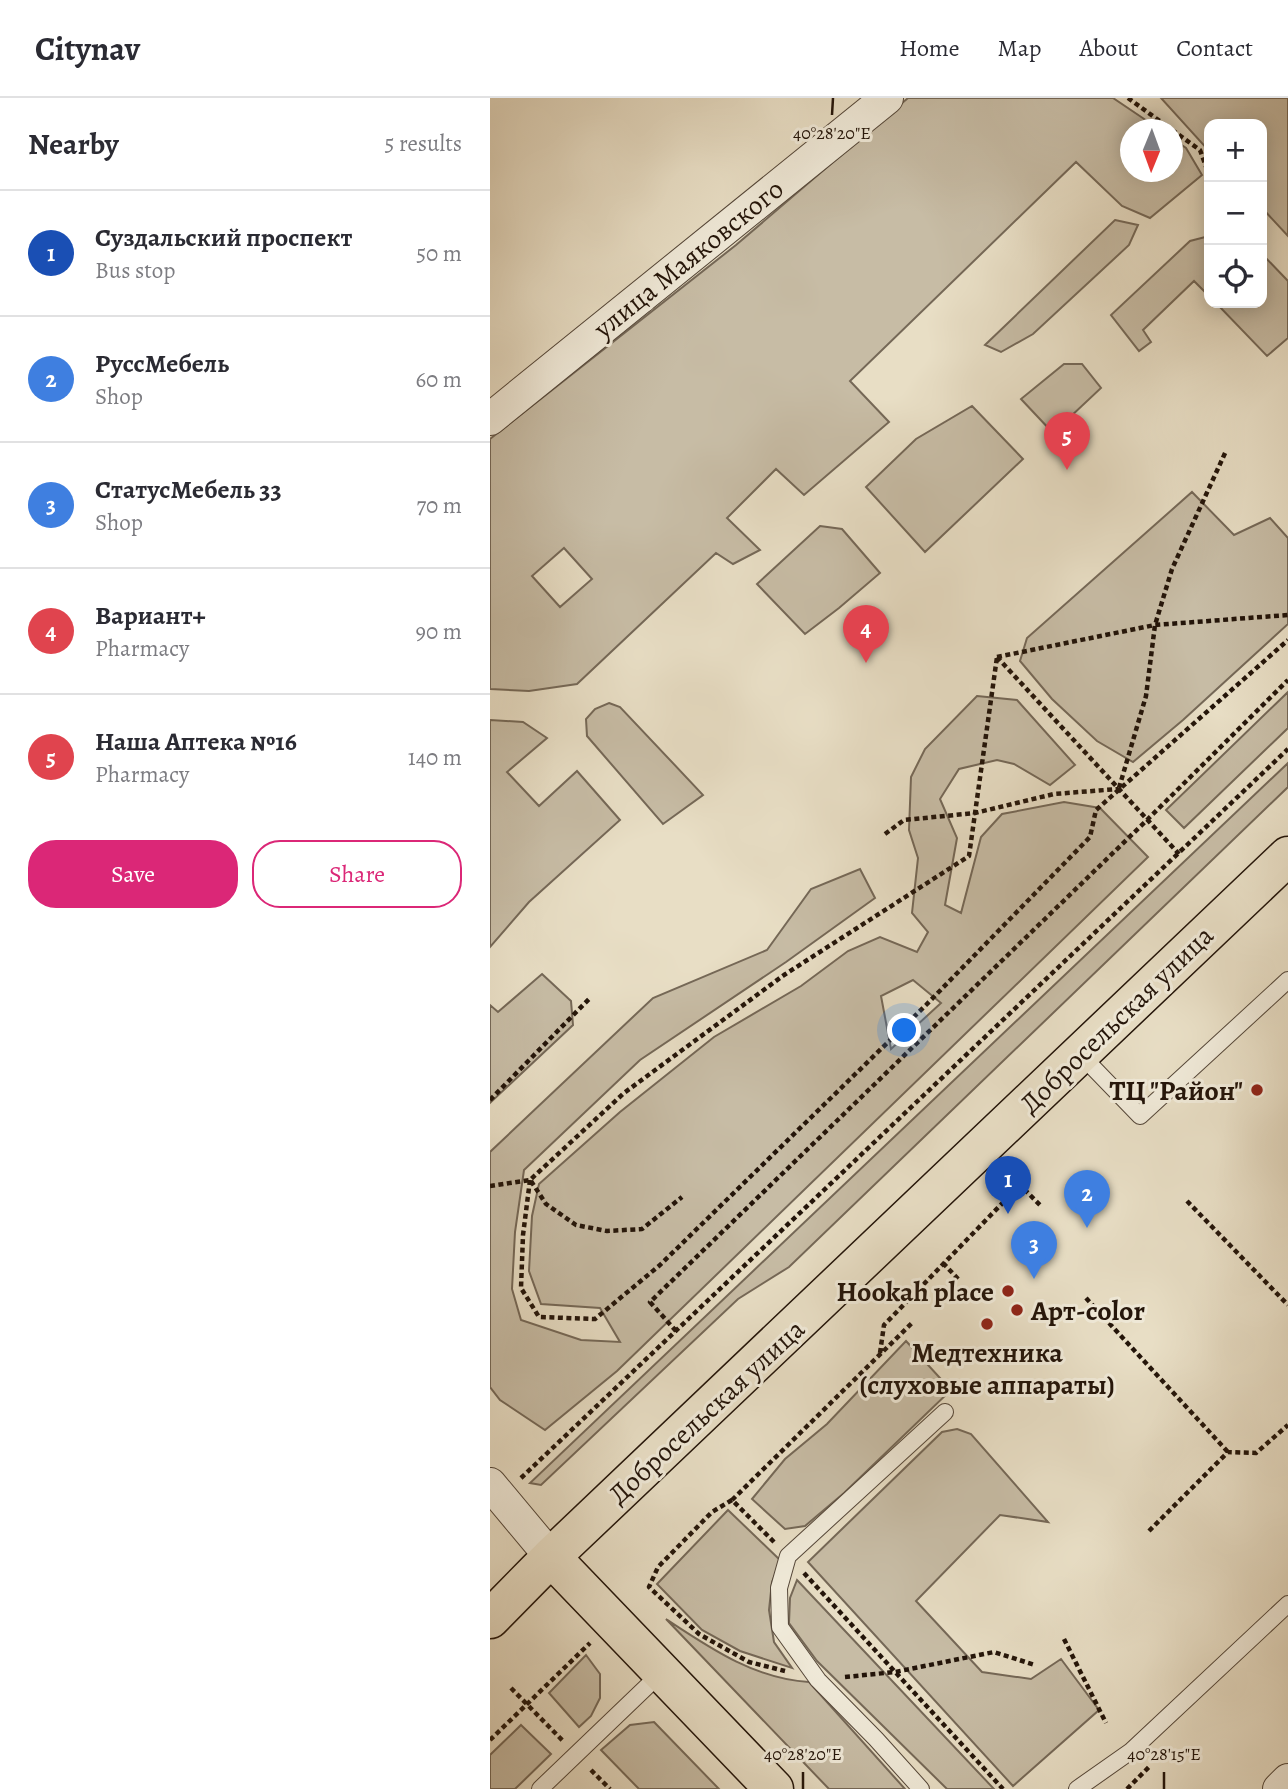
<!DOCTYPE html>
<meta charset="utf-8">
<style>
body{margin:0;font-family:Alegreya,serif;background:#f2f2f3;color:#2b2b33}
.controls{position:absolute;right:21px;top:21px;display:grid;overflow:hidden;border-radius:14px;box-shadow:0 4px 18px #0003}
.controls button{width:63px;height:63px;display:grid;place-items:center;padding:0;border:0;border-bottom:2px solid #e1e1e2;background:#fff;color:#2b2b33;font:35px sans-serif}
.compass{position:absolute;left:630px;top:21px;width:63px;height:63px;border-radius:50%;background:#fff;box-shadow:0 4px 18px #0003;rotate:181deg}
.you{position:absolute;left:415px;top:933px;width:24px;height:24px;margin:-18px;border:5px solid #fff;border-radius:50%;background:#1a73e8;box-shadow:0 0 0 10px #1a73e833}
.badge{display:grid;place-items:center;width:46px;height:46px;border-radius:50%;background:#db2777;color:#fff;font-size:23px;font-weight:700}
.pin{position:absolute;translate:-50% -58px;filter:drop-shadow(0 2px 4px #0008)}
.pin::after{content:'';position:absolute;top:37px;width:24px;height:21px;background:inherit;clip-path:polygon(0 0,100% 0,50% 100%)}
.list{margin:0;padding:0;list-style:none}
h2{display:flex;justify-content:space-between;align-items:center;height:91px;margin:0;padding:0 28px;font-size:30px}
h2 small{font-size:23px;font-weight:400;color:#7c7c81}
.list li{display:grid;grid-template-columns:46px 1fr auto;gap:21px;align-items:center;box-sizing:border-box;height:126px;padding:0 28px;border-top:2px solid #e1e1e2}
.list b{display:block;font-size:26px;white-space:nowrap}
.list p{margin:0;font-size:23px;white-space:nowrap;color:#7c7c81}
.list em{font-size:23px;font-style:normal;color:#7c7c81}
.actions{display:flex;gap:14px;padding:21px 28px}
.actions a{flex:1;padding:16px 0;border:2px solid #db2777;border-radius:28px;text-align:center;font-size:24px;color:#db2777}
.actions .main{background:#db2777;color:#fff}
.icon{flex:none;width:38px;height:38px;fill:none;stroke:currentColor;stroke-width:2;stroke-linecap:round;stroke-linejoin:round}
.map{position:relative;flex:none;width:798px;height:1691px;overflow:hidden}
header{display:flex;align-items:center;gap:42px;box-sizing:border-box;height:98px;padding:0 35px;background:#fff;border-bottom:2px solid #e1e1e2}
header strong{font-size:33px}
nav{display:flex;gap:38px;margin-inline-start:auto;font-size:24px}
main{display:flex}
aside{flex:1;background:#fff}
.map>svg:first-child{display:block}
.green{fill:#c7bca5;stroke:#756857;stroke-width:2;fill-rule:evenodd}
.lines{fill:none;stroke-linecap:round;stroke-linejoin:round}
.lane-casing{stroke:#544638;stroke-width:18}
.street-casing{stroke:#544638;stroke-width:34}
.primary-casing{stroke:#231409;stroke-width:41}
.path{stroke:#231409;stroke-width:4.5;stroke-dasharray:5 3.5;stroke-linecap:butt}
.lane{stroke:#f0ead9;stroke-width:16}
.street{stroke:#f0ead9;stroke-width:32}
.primary{stroke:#e8dec5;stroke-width:38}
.ticks{fill:none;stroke:#231409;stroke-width:2.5}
.poi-dot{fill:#8f2418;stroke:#f0ead9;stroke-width:2.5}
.labels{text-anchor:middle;stroke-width:6;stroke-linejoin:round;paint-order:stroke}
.street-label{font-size:28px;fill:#231409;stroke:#f0ead9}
.poi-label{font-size:28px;font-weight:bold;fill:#231409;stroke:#f0ead9;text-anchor:end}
.ticks-label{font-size:18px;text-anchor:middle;fill:#231409;stroke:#f0ead9;stroke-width:6;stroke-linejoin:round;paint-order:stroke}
</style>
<header>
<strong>Citynav</strong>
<nav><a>Home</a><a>Map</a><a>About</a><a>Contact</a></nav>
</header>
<main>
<aside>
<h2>Nearby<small>5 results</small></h2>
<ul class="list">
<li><span class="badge" style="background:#1a4fb4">1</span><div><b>Суздальский проспект</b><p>Bus stop</p></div><em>50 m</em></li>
<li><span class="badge" style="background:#3f7fe0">2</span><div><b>РуссМебель</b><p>Shop</p></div><em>60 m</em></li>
<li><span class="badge" style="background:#3f7fe0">3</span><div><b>СтатусМебель 33</b><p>Shop</p></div><em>70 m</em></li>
<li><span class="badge" style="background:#e0444e">4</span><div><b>Вариант+</b><p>Pharmacy</p></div><em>90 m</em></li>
<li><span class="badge" style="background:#e0444e">5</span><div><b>Наша Аптека №16</b><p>Pharmacy</p></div><em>140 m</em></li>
</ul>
<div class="actions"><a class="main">Save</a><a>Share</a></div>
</aside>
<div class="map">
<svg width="798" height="1691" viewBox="0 0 798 1691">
<rect width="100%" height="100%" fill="#e8dec5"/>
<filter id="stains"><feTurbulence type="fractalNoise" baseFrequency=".00286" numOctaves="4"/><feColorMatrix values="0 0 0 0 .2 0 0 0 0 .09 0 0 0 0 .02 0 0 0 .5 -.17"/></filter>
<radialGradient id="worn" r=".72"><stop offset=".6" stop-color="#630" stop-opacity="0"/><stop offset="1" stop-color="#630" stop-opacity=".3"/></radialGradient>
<!-- green -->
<path class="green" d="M418 0H623L669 31 640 32V74H682L683 41 696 50 712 77 660 120 632 108 586 64 360 283 399 324 314 397 286 371 237 420 270 452 243 466 226 455 87 586 39 593 0 591V341L246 147ZM74 450 102 481 70 509 42 478Z
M671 0H798V138L772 110V26H719V53Z
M625 122 648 127 639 147 543 236 511 254 495 247Z
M719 138V198L704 183 653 232 661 244 649 253 621 217 700 143Z
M772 156 798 183V240L777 258 726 205H772Z
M574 266H592L611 290 563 335 531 301Z
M482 308 533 361 435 454 376 389 426 341Z
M702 394 744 437 780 420 798 440V526L693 622 643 664 607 643 562 601 530 563 537 540Z
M330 428 352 431 390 475 349 510 315 536 267 486Z
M798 594V630L694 730 676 712Z
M487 598 527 602 585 667 560 687 524 666 507 662 469 671 450 701 467 740 455 807 471 815 491 739 512 716 574 704 610 710 658 759 127 1273 55 1332 10 1302 0 1289V1054L163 900 277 852 321 791 370 771 385 800 296 864 150 962 34 1072 25 1134 22 1191 31 1222 91 1242 130 1244 110 1210 51 1206 39 1173 42 1118 49 1086 130 1014 224 939 311 888 358 853 390 839 427 854 438 834 422 815 428 760 419 732 421 679 435 651ZM423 882 451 905 401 951 391 898Z
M119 605 130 609 213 697 173 726 97 638 96 621 105 611Z
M0 622 33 624 57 640 17 674 49 708 87 673 130 722 39 804 0 849Z
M798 665V689L299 1169 248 1201 51 1387 40 1385Z
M52 876 81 903 83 927 0 1005V907L8 914Z
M416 1243 461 1292 354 1395 315 1428 295 1431 262 1401 295 1361 337 1326Z
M467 1331 481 1336 558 1424 510 1417 426 1503 492 1574 541 1581 571 1561 609 1612 523 1688 318 1464 452 1334Z
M238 1412 291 1463 282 1484 279 1512 284 1544 302 1570 250 1553 212 1532 167 1486Z
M307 1482 504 1691H457L327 1563 299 1525 300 1500Z
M176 1521C220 1550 265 1581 319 1584L415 1691H339Z
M96 1557 110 1576V1600L101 1618 89 1629 59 1595Z
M164 1624 229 1691H149L111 1652 140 1627Z
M31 1627 61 1656 25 1691H0V1657Z"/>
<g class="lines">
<!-- lane casing -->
<g class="lane-casing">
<path id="lane" d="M590 956 650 1018 798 882
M50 1691 171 1575
M431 1691 386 1641 328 1582 290 1529 289 1490 298 1458 455 1314
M587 1691 641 1653 798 1506"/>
</g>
<!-- street casing -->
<g class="street-casing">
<path id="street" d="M0 321 397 0
M0 1386 61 1459
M789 1691 798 1682"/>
</g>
<!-- primary casing -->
<g class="primary-casing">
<path id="primary" d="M61 1459 284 1691
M0 1521 61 1459 798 758"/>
</g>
<!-- path -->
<path class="path" d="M638 0 682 32
M682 32 710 52 719 77
M507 559 665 527 798 517
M507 559 689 756
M629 690 656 598 665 527 682 471 736 353
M395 736 414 722 485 715 564 696 628 691
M0 1002 99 901
M40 1082 33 1137 31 1190 49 1219 105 1221 170 1167 436 907 600 739 606 712 798 542
M41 1083 56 1106 86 1127 117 1133 152 1131 192 1099
M0 1088 40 1082 134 995 294 877 479 758 507 559
M697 1103 798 1207
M453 1165 469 1182
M596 1200 738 1354
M186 1233 160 1204 657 722 798 582
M390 1255 394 1227 530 1087 550 1107
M31 1380 798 651
M242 1402 422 1225
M659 1433 738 1354 766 1355 798 1327
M284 1444 242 1402 222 1414 168 1469 159 1489 209 1536 259 1564 295 1573
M314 1475 513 1691
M574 1541 616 1625
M355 1579 405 1574 504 1554 545 1567
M21 1590 73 1643
M0 1642 100 1545
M101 1672 120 1691
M637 1691 661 1667"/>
<!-- lane -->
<use href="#lane" class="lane"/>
<!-- street -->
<use href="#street" class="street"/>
<!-- primary -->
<use href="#primary" class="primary"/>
</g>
<!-- ticks -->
<path class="ticks" d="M342 17 343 0M313 1691V1674M674 1691V1674"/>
<!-- markers -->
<g class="poi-dot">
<circle cx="767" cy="992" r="7"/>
<circle cx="518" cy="1193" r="7"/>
<circle cx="527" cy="1212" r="7"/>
<circle cx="497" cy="1226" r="7"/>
</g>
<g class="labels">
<!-- street labels -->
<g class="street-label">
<text transform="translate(198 160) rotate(-39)" y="10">улица Маяковского</text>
<text transform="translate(626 921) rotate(-44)" y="10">Добросельская улица</text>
<text transform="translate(216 1313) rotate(-43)" y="10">Добросельская улица</text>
</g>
<!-- poi labels -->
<g class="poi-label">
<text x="753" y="1002">ТЦ "Район"</text>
<text x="504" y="1203">Hookah place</text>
<text x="541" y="1222" text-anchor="start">Арт-color</text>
<text x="497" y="1264" text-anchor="middle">Медтехника<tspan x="497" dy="32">(слуховые аппараты)</tspan></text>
</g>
</g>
<g class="ticks-label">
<text x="342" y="41">40°28'20"E</text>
<text x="313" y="1662">40°28'20"E</text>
<text x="674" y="1662">40°28'15"E</text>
</g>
<rect width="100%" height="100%" filter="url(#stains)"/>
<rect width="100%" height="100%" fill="url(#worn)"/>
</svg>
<div class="controls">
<button>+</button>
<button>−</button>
<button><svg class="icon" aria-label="locate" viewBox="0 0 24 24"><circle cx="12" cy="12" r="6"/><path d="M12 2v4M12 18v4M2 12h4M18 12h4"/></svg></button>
</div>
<svg class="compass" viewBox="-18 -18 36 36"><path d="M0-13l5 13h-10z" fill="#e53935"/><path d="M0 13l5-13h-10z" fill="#7c7c81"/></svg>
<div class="you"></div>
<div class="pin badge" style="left:518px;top:1116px;background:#1a4fb4">1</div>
<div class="pin badge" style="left:597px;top:1130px;background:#3f7fe0">2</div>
<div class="pin badge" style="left:544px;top:1181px;background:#3f7fe0">3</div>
<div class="pin badge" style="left:376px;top:565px;background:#e0444e">4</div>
<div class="pin badge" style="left:577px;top:372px;background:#e0444e">5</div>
</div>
</main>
